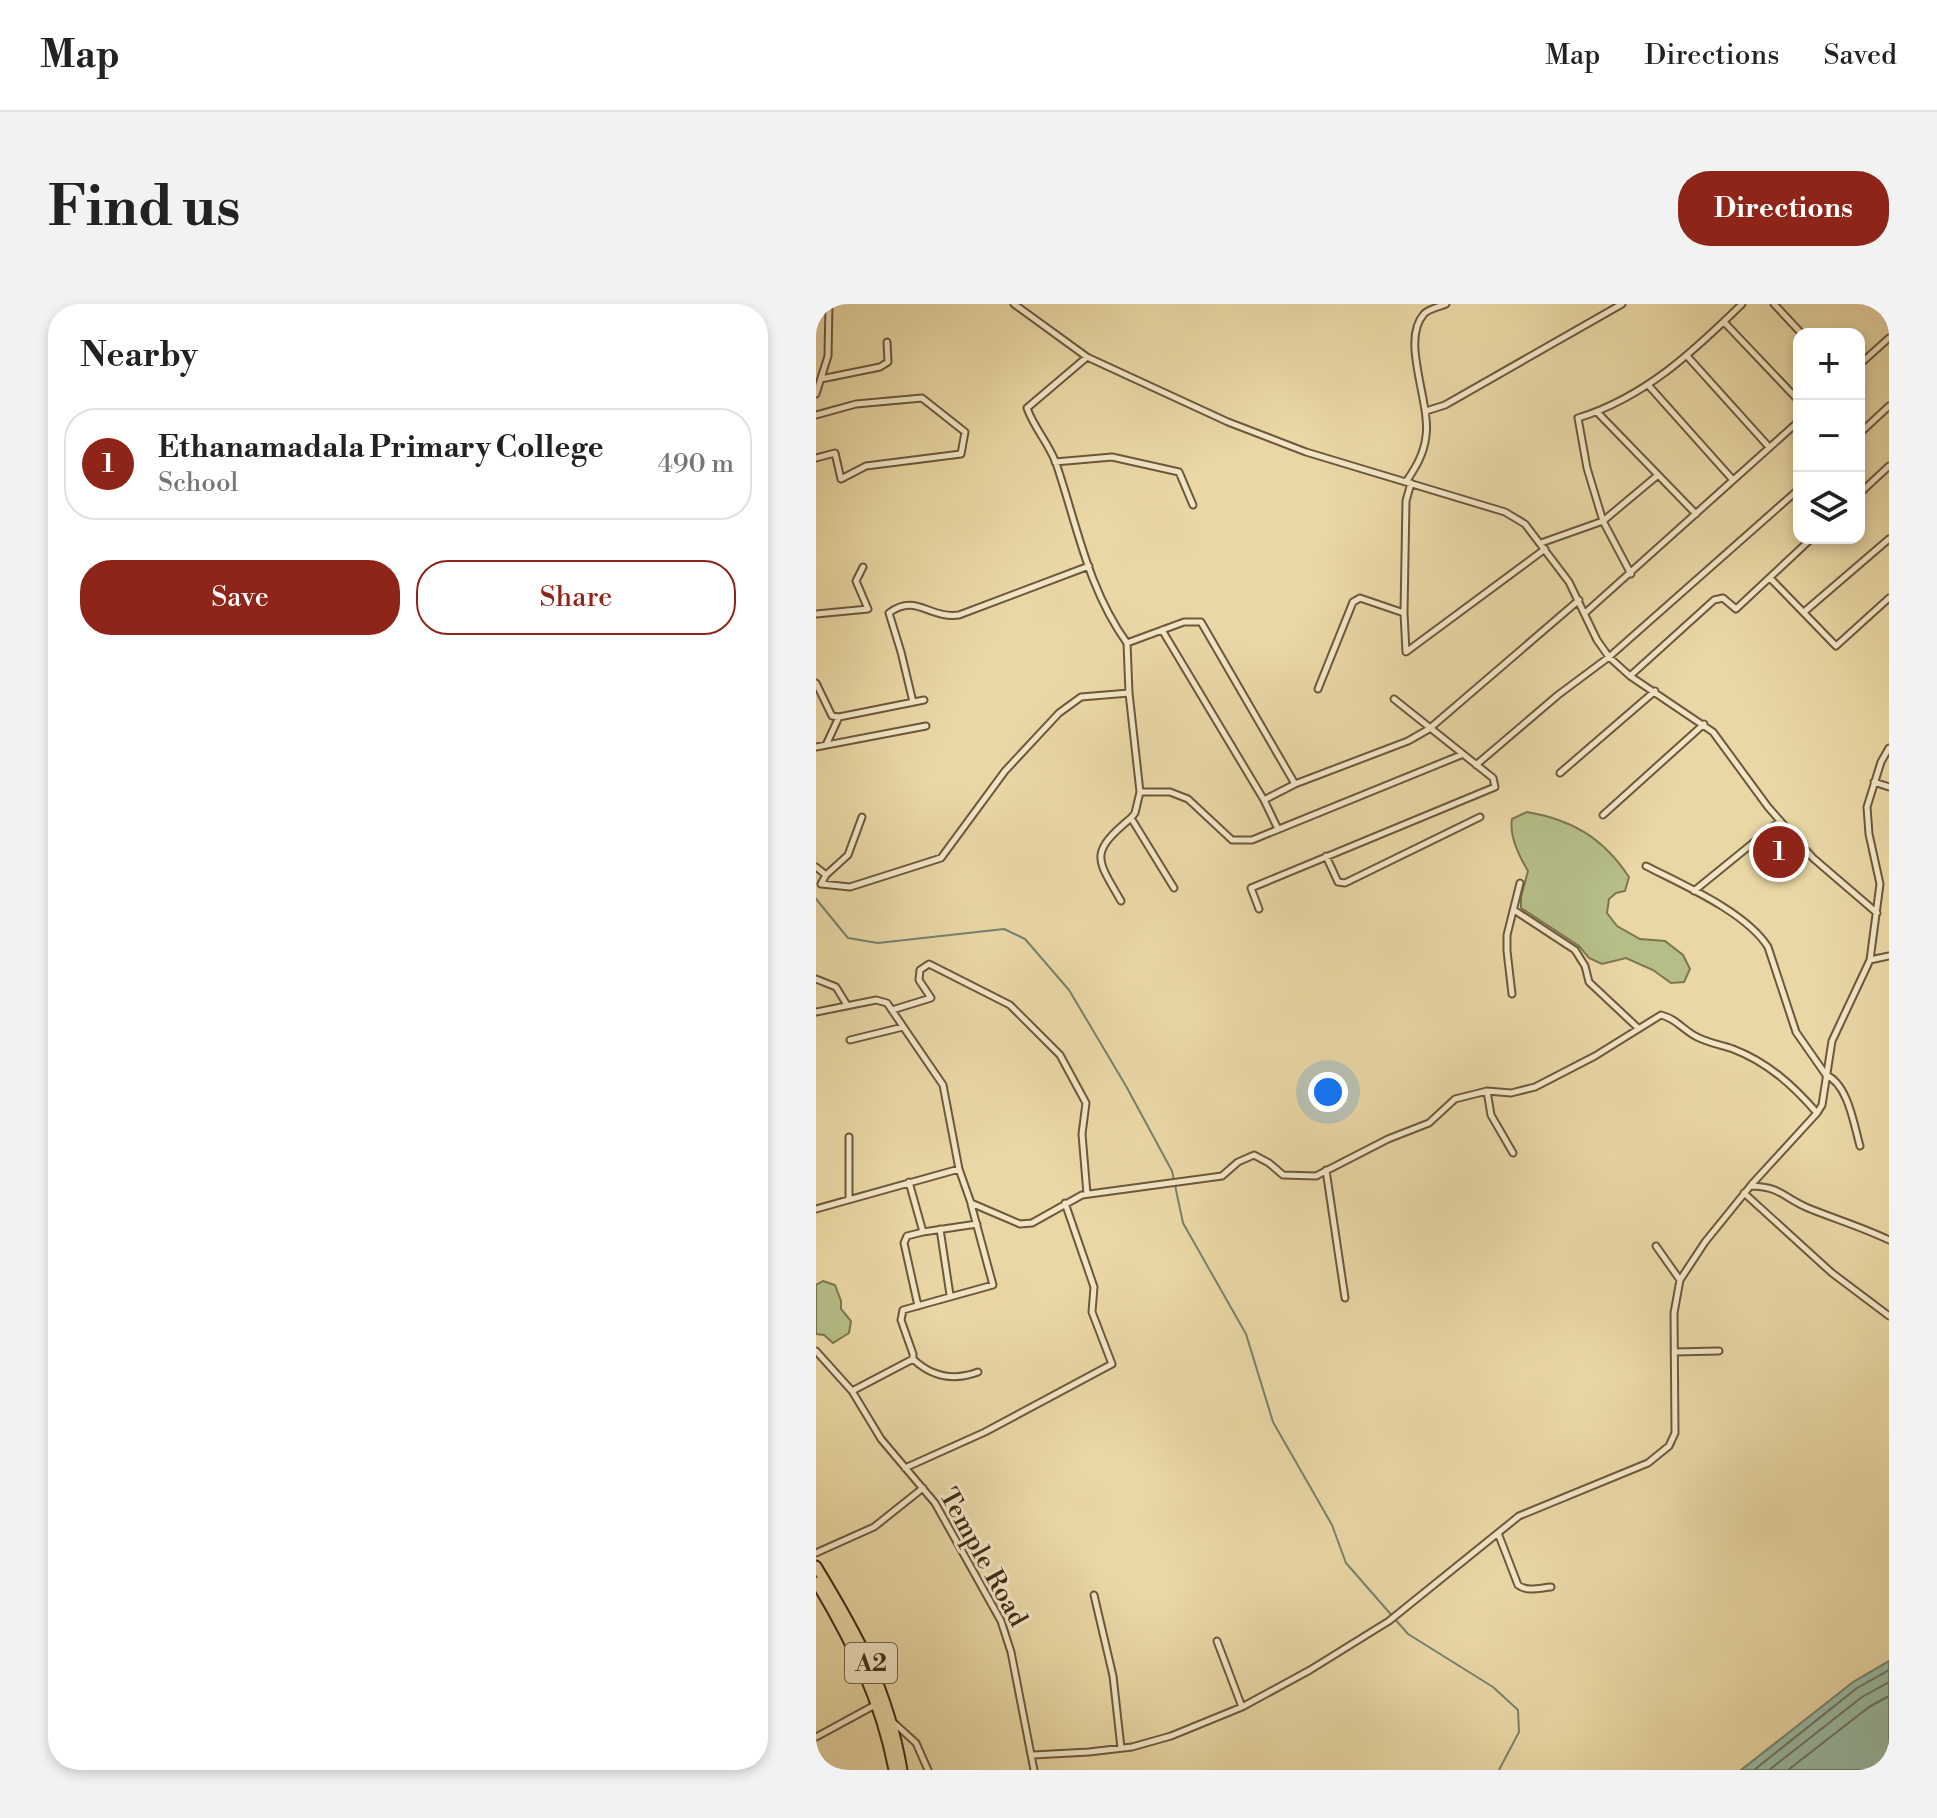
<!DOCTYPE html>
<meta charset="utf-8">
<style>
body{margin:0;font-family:"Libre Bodoni",serif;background:#f2f2f2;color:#222}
.controls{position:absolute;right:24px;top:24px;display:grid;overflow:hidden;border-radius:16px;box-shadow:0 4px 12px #0003}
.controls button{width:72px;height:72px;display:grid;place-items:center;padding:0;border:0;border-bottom:2px solid #e0e0e0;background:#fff;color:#222;font:40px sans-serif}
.you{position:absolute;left:512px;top:788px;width:28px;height:28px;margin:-20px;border:6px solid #fff;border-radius:50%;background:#1a73e8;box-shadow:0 0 0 12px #1a73e833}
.badge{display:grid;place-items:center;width:52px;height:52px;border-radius:50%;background:#8f2418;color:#fff;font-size:26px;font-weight:700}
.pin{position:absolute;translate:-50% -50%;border:4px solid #fff;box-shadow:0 2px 8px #0006}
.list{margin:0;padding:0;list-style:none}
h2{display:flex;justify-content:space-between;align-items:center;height:104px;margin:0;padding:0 32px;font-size:34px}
h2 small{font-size:26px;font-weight:400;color:#767676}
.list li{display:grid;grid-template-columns:52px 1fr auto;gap:24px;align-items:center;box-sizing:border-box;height:112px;margin:0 16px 16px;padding:0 16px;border:2px solid #e0e0e0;border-radius:32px}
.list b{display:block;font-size:30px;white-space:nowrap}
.list p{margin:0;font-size:26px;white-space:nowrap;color:#767676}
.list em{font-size:26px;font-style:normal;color:#767676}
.actions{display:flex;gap:16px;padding:24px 32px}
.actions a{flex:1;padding:18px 0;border:2px solid #8f2418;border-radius:32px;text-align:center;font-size:28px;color:#8f2418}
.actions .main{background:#8f2418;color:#fff}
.icon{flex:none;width:44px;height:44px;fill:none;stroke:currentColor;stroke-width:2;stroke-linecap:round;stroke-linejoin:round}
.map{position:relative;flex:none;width:1073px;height:1466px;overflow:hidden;border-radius:32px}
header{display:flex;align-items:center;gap:48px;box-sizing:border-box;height:112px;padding:0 40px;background:#fff;border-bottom:2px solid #e0e0e0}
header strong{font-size:38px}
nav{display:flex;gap:44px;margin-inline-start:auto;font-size:28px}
.intro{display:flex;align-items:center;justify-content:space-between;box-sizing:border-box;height:192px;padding:0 48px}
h1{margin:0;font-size:56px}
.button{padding:20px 36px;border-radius:32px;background:#8f2418;color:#fff;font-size:28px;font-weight:700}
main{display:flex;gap:48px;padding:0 48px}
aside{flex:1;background:#fff;border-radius:32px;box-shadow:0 4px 12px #0003}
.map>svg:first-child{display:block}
.green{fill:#b6be87;stroke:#7c7650;stroke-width:2}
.water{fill:#98baa4;stroke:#76826c;stroke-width:2}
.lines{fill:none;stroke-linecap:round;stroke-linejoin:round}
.shore{stroke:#6e745e;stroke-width:2}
.stream{stroke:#76826c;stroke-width:2}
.minor-casing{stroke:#6c583b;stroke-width:9}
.trunk-casing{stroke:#432d18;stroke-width:13}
.minor{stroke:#f1e5c4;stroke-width:5}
.trunk{stroke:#e9d7a5;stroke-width:9}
.labels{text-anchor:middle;stroke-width:6;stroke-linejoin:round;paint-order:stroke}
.shield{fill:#f1e5c4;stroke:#77644c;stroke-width:2}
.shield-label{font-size:24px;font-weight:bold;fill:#432d18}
.street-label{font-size:26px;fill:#432d18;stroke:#f1e5c4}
</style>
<header>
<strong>Map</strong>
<nav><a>Map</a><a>Directions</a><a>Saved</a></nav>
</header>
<div class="intro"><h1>Find us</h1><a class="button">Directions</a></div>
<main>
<aside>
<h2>Nearby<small></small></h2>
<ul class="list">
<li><span class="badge">1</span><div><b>Ethanamadala Primary College</b><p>School</p></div><em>490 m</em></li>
</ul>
<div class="actions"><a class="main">Save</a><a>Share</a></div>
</aside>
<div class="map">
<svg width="1073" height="1466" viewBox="0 0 1073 1466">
<rect width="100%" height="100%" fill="#e9d7a5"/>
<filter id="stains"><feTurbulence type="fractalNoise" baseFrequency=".0025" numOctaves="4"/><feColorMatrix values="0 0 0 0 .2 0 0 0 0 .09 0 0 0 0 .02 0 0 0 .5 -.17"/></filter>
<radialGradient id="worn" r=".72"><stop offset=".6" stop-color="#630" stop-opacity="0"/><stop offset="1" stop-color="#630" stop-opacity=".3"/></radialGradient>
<!-- green -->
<path class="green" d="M711 508C757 516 787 534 813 573L809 587 800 589 793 595 791 609 801 622 824 635 849 637 867 651 874 665 868 678 855 679 837 666 810 654 786 660 773 654 763 642 705 604V593L712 567C703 552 693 532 696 515Z
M7 977 19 981 25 997V1005L35 1017 33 1029 17 1039 8 1031 0 1030V981Z"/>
<!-- water -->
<path class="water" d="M1073 1357V1466H925L1037 1378Z"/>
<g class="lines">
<!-- shore -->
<path class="shore" d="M938 1466 1041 1384 1073 1366
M953 1466 1046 1393 1073 1378
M972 1466 1053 1403 1073 1392"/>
<!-- stream -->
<path class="stream" d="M0 595 32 634 62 639 188 625 209 635 253 686 310 782 356 867 367 919 430 1030 457 1118 516 1221 530 1259 592 1330 677 1383 702 1406 703 1428 683 1466"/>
<!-- minor casing -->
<g class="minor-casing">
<path id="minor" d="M198 0 271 53 412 118 490 148 689 208 709 220 753 278 781 336 793 353 814 372 897 428 952 503 997 554 1061 609
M958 0 986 30
M908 18 983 97
M871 52 953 143
M271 53 211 104C218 124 232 138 240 159 261 221 272 285 311 339
M1043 61 1073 34
M5 75 64 63 72 58 71 38
M833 82 917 176
M0 90 12 52 13 0
M610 107 629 101 806 0
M781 108 880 210
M0 111 40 100 106 94 149 128 145 150 50 162 25 175 19 149 0 154
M1043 130 1073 102
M239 158 296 153 363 168 377 201
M842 171 787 217 771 164 762 114C829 93 877 48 926 0
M590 178C600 163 608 150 610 132 615 98 584 36 608 10 612 5 623 3 630 0
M1043 190 1073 162
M725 239 787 217 815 270
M954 274 1020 342 1073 294
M988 308 1073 235
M588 309 590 197 595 179
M769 309 983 117
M0 310 52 305 40 277 47 263
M346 326 448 496 479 480
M814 372 898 296 907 294 920 305 996 234
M0 379 16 412 23 413 108 396
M502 385 537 298 544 294 588 309 590 348 729 245
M313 389 311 339 368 318H385L479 480 592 437 613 425 763 296
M97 398 85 348 73 309C100 289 113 315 143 311L273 262
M10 441 23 413
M0 443 110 422
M660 461 742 391 793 353 983 185
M744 469 839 387
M1058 478 1073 483
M448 496 462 525
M787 511 888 420
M315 514 319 509 324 488
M510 552 522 578 529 579 664 513
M830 562C867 581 930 608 952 643L980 728 1010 771C1032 780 1038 821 1044 842
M0 563 10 571 5 580 34 583 125 554 189 467 243 409 265 393 313 389 324 488H354L372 495 416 536H436L645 451
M10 571 32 551 46 513
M878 587 964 517
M305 597C280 554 273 549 315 514L358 584
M443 605 435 584 679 483 677 474 578 395
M698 606 759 646 769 662 773 678 822 724
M1054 656 1073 652
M0 675 20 683 31 701
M696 690 691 647V631L704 579
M76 706 115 694 103 676 104 666 113 660 194 701 244 751 270 799 266 830 271 890
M0 708 60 696 71 699 127 781 143 865
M34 736 87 723
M671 787 675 811 697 849
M510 866 529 994
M93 878 107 928 91 932 88 939 102 1002
M935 882C966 883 966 893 992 904 1019 915 1046 923 1073 936
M928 889 1016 969 1073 1012
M33 895V833
M0 905 143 865 155 899 204 920 216 919 266 891 406 872 422 858 438 851 453 859 467 871 500 872 572 835 613 819 639 795 671 787 695 789 719 783 779 752 845 711C861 715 867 726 881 733 893 739 905 741 917 745 951 758 977 781 1001 809
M124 925 134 991
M107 928 161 920
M840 942 864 976
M0 1047 36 1087 65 1135 119 1199 185 1317 195 1348 218 1466
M858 1048 903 1047
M97 1055C116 1073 138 1077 162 1068
M36 1087 97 1055V1050L85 1016 87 1006 177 981 155 900
M89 1164 169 1128 296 1060 276 1008 278 983 249 899
M682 1229 702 1281C711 1288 723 1284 735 1283
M0 1249 58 1223 107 1184
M278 1291 297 1372 305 1444
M401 1337 426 1403
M77 1418 100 1439 112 1466
M0 1433 59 1401
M217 1451 273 1448 316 1443 355 1432 426 1403 494 1366 573 1317 703 1212 832 1159 853 1142 859 1129 858 1009 864 976 889 938 936 880 1001 809 1006 801 1016 737 1054 656 1064 580 1053 530 1051 503 1065 458 1073 444"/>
</g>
<!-- trunk casing -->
<g class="trunk-casing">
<path id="trunk" d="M0 1262C42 1331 72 1385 86 1466
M0 1278C36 1338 65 1397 78 1466"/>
</g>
<!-- minor -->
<use href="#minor" class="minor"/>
<!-- trunk -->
<use href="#trunk" class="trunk"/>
</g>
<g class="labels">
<!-- shield labels -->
<rect class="shield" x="29" y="1339" width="52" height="40" rx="6"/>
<g class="shield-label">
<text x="55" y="1367">A2</text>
</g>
<!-- street labels -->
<g class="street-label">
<text transform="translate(168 1253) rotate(61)" y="9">Temple Road</text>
</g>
</g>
<rect width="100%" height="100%" filter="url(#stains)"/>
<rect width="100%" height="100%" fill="url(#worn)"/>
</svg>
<div class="controls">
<button>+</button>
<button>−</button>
<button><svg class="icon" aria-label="layers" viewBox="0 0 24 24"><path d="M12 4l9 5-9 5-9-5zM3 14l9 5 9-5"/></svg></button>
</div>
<div class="you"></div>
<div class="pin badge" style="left:963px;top:548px">1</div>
</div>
</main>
